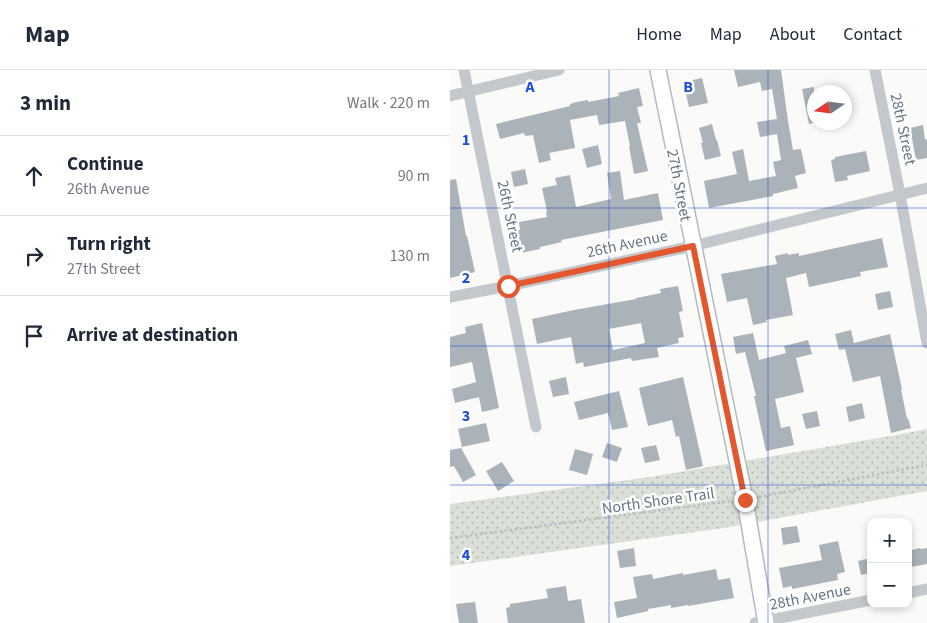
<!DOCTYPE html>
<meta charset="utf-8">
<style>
body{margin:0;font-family:"Source Sans 3",sans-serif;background:#f2f2f3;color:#1f2937}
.controls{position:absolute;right:15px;bottom:15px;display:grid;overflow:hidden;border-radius:10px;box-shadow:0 2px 8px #0003}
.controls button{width:45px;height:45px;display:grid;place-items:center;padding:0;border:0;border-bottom:1px solid #e0e1e3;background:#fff;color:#1f2937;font:25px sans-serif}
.compass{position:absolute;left:357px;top:15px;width:45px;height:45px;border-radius:50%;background:#fff;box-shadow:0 2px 8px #0003;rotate:257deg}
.stop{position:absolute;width:15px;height:15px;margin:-11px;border:4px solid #e4572e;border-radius:50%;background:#fff}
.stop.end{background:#e4572e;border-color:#fff;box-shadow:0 1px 5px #0008}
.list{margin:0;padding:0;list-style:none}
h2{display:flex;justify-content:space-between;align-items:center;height:65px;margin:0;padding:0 20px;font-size:21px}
h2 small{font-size:16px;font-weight:400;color:#747a83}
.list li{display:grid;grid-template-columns:32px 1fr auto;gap:15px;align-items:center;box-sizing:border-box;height:80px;padding:0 20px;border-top:1px solid #e0e1e3}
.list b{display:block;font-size:19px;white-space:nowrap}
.list p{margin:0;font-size:16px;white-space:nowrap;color:#747a83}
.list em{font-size:16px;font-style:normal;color:#747a83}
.icon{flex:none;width:28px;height:28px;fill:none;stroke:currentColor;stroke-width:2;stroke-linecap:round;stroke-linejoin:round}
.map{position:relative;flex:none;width:477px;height:553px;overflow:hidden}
header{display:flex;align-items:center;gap:30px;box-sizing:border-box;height:70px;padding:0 25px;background:#fff;border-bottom:1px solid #e0e1e3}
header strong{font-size:24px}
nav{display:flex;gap:28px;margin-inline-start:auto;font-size:18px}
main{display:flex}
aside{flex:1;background:#fff}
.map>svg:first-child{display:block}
.green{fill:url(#green-dots)}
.building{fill:#aab3b9;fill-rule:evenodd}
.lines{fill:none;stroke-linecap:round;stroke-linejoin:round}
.secondary-casing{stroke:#b3babf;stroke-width:18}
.path{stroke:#bbbfc2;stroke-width:2.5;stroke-dasharray:2.5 2.5;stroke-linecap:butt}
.street{stroke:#c3c8cc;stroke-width:11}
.secondary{stroke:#fff;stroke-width:15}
.route{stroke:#e4572e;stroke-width:6}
.grid{fill:none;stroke:#1d4ed8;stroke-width:1;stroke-opacity:0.55}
.labels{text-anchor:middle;stroke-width:5;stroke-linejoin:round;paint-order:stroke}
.street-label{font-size:16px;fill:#657683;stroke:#fff}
.grid-label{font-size:16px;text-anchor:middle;font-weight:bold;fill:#1d4ed8;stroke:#fff;stroke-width:5;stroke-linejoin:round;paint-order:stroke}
</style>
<header>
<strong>Map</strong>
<nav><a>Home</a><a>Map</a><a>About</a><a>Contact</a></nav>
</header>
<main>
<aside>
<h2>3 min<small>Walk · 220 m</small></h2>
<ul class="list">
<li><svg class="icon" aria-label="ahead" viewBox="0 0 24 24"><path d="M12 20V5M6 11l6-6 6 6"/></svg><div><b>Continue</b><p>26th Avenue</p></div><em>90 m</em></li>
<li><svg class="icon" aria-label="right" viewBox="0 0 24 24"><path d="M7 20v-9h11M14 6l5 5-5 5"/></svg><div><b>Turn right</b><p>27th Street</p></div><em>130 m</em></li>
<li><svg class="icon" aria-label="arrive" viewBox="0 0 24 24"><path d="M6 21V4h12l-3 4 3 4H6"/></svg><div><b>Arrive at destination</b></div></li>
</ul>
</aside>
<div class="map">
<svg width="477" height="553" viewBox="0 0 477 553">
<defs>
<pattern id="green-dots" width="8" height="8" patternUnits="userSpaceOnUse" patternTransform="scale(1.25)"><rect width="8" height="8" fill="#dadfd7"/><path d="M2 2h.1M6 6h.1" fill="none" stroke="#b4b9b4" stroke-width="1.8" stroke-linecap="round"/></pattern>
</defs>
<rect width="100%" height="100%" fill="#fafaf8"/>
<!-- green -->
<path class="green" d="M477 359V421L274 458 0 496V434L200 407 446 365Z"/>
<!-- building -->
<path class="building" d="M284 0H331L338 51 343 80 351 79 356 103 345 106 348 118 323 124V126L259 138 254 111 287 104 282 82 293 79 299 111 326 106 323 92 331 90 327 64 310 67 307 52 327 49 322 19 312 21 310 12 288 17Z
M252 8 258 33 239 37 233 12Z
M364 17V53L359 54 352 19Z
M189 18 193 36 187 37 191 53H187L198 101 184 104 179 76H180L175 51 149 55 147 45 120 50 125 78 99 83 101 90 89 93 83 65 75 66 74 63 50 69 46 54 120 36V34L126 32 138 30V32L169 26 168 23Z
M262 54 266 70H267L271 86 255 90 251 73H253L249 58Z
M473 55 475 70 477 69V88L466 90 460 58Z
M148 75 152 94 137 98 132 79Z
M416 81 420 101 397 106 398 110 385 112 381 90 385 89V87Z
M75 99 78 114 64 117 61 102Z
M170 101 174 130 208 123 213 150 111 170 112 172 90 177V179L71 183 67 160H70L69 152 97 147 96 142 97 141 92 118 107 115 105 108 120 105 126 137 161 129 157 103Z
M6 109 16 166H17L25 202 0 208V110Z
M432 168 438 197 410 202 411 206 359 217 356 203 336 208 343 245 316 250 317 252 303 255 297 228 277 232 271 204 327 194 325 186 338 183V185L349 183V186Z
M228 216 233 241 229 242 234 267 228 268 229 273 207 278 209 287 182 291 181 288 134 297 133 292 126 294 121 267 87 274 82 249 124 240 186 229V228L211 223 210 219ZM191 253 195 273 163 280 159 259Z
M440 221 443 237 428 240 425 224Z
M32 253 49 338 32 342 29 327 5 333 2 319 26 312 22 292 0 297V267L16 263 15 257Z
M401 260 404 273 440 264 452 319H451L457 349 458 348 461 358 441 363 430 306 403 312 395 279 389 280 385 264Z
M303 263 309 290 336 283 334 276 358 270 362 284 346 288 354 322 325 329 331 358 340 356 344 375 316 381 304 326H306L295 282 286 284 283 267Z
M116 307 119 324 103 327 99 311Z
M233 307 253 396 236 400 229 366 226 367 222 350 198 356 189 318Z
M169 321 178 357 162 360 158 343 129 350 124 332Z
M412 333 415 348 399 352 396 337Z
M367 341 370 356 356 359 352 344Z
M36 353 40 371 12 377 8 359Z
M157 373 172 378 167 392 152 387Z
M206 375 210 390 195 393 191 378Z
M11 378 26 405 13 412 4 396 0 397V380Z
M125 379 143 384 137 405 119 400Z
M52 392 64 411 48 421 36 401Z
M347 456 350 472 333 475 331 458Z
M388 471 395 502 387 504 388 510 342 519V516L333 518 329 498 372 490 369 475Z
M184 478 186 496 170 498 167 481Z
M470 478 471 479 477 478V494L461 497 458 481Z
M421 488V503L411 505 408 491Z
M266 499 268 510 280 508 284 528 238 536V535L221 538V535L198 539V541L167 548 164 532 187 528 183 507 202 504 203 509 233 503V505Z
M116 516 118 531 131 529 135 553H58L56 538 60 537V534L98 528 96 519Z
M25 532 28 553H9L6 534Z"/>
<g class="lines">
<!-- secondary casing -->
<g class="secondary-casing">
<path id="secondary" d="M208 0 295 430 316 553"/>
</g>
<!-- path -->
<path class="path" d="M309 427 477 395
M0 468 281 431"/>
<!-- street -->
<path class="street" d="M14 0 86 357
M425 0 450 124 477 273
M0 26 109 0
M0 227 58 216 243 176 477 118
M458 523 477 519
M305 553 421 530"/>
<!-- secondary -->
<use href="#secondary" class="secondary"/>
</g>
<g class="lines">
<!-- route -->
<path class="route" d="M58 216 243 176 295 430"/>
</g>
<!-- grid -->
<path class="grid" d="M159 0V553M318 0V553M0 138H477M0 276H477M0 415H477"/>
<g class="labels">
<!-- street labels -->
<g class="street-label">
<text transform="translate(454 59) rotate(78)" y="6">28th Street</text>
<text transform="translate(230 115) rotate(79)" y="6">27th Street</text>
<text transform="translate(61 146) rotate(78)" y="6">26th Street</text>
<text transform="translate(177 173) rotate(-12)" y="6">26th Avenue</text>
<text transform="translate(208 430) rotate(-8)" y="6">North Shore Trail</text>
<text transform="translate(360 526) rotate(-11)" y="6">28th Avenue</text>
</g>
</g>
<g class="grid-label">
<text x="80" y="22">A</text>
<text x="238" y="22">B</text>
<text x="16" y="75">1</text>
<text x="16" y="213">2</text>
<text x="16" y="351">3</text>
<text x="16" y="490">4</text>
</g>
</svg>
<div class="controls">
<button>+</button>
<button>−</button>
</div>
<svg class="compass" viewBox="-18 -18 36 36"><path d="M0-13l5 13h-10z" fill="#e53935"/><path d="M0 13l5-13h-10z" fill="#747a83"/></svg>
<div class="stop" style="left:58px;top:216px"></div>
<div class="stop end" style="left:295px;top:430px"></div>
</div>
</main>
